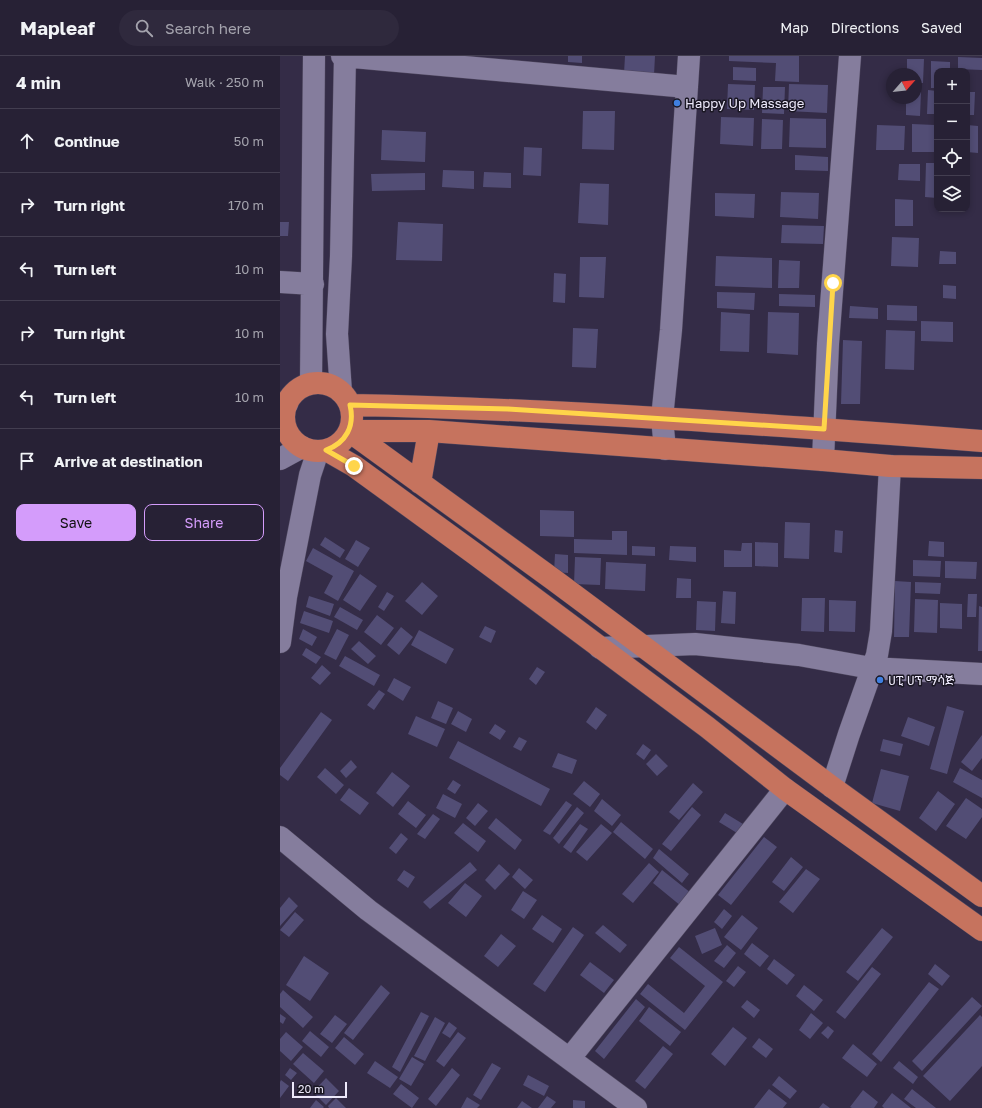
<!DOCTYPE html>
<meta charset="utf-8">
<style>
body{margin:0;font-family:"Golos Text","Noto Sans Ethiopic",sans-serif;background:#2f293d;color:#f1f3f6}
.controls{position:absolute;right:12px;top:12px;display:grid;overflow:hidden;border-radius:8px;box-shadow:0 2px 6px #0003}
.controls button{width:36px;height:36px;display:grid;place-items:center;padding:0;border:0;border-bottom:1px solid #433e50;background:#272135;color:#f1f3f6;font:20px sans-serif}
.compass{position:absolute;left:606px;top:12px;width:36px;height:36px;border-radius:50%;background:#272135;box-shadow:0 2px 6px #0003;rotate:62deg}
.scale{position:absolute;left:12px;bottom:10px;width:55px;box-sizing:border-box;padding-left:4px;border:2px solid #ede9fb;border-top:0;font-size:11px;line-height:14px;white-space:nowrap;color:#ede9fb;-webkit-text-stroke:3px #1a1723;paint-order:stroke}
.stop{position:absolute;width:12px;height:12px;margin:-9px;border:3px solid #ffd54a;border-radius:50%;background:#fff}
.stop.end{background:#ffd54a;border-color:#fff;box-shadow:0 1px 4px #0008}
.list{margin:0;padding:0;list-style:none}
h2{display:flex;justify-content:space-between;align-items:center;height:52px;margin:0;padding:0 16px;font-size:17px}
h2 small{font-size:13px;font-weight:400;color:#a4a3ad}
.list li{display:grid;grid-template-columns:26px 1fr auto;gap:12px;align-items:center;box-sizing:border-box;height:64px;padding:0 16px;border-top:1px solid #433e50}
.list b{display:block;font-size:15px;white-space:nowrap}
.list em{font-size:13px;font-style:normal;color:#a4a3ad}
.actions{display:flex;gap:8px;padding:12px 16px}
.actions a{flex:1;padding:9px 0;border:1px solid #d49cfb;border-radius:8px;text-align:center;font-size:14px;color:#d49cfb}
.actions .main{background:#d49cfb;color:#111}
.icon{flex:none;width:22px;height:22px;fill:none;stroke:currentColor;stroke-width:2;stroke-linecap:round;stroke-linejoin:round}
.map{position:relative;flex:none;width:702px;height:1052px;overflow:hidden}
header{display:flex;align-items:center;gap:24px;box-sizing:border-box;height:56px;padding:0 20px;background:#272135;border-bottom:1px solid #433e50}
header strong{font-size:19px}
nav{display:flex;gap:22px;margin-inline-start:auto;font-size:14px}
.search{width:280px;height:36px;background:#2f293d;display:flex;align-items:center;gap:10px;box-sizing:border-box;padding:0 14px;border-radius:22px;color:#a4a3ad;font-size:15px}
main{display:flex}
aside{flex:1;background:#272135}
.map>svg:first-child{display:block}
.building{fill:#524d75}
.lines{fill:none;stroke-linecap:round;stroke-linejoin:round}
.minor-casing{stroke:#4e475e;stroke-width:23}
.major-casing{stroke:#4e475e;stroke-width:23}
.minor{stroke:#857d9d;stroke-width:22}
.major{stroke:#c6735e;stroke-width:22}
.route{stroke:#ffd54a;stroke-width:5}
.shop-dot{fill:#3f7fe0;stroke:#1a1723;stroke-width:1.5}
.labels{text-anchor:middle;stroke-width:3;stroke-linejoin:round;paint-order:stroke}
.poi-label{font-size:13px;fill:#ede9fb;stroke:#1a1723;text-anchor:start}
</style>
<header>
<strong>Mapleaf</strong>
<div class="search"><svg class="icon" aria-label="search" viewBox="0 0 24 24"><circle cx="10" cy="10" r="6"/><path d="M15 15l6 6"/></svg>Search here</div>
<nav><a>Map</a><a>Directions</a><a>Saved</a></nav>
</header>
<main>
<aside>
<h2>4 min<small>Walk · 250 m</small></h2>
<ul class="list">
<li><svg class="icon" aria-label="ahead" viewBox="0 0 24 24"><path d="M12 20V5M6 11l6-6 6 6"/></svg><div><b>Continue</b></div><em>50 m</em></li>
<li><svg class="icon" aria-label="right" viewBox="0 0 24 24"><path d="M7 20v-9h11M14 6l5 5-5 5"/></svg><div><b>Turn right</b></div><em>170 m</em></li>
<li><svg class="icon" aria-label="left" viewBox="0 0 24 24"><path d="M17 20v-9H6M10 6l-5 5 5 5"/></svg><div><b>Turn left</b></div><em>10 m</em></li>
<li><svg class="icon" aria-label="right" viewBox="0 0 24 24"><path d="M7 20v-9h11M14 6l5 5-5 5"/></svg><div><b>Turn right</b></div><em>10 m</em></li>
<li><svg class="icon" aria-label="left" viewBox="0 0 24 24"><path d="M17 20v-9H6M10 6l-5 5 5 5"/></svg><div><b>Turn left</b></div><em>10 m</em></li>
<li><svg class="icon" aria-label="arrive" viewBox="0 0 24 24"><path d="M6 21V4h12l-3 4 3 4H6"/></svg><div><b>Arrive at destination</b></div></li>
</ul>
<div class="actions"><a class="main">Save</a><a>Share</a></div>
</aside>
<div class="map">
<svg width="702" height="1052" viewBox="0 0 702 1052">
<rect width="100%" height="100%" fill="#342c47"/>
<!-- building -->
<path class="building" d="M288 0H302V7L288 6Z
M345 0H375L374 19 344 17Z
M449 0H519V26L495 25 496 7 449 5Z
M678 1 702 2V14L678 13Z
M627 3H644L643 27H636V18H627Z
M651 5 670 6V15H657V32H651Z
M453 11 476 12V25L453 24Z
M448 28 475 29 474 54 447 53Z
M509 28 548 29 547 57 508 55Z
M483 31H505L504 58 482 57Z
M648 34 657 35V58H647Z
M636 36H641L640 60 626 59V42H636Z
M687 36H695L694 59H687Z
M303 55H335L334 94 302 93Z
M441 61 474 62 473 90 440 88Z
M510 62 546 63V92L509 91Z
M482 63 503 64 502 93H481Z
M632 68 655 69V96H632Z
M597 69 625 70 624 94H596Z
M687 69 698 70V97L687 96Z
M102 74 146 76 145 106 101 104Z
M244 91 262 92 261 120 243 119Z
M515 99 548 101V115L515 114Z
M646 107H657V142L645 141Z
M619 108H640V125L618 124Z
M163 114 194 115V133L162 131Z
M204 116 231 117V132L203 131Z
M145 117V134L92 135 91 118Z
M300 127 329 128 328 169 298 167Z
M501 136 539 137 538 163 500 161Z
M435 137 475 138 474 162 435 160Z
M615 143 633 144V170H615Z
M0 166H9L8 180H0Z
M118 166 163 168 162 205 116 204Z
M502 169 544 170 543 188 501 187Z
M612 181 639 182 638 211 611 210Z
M660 195 676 196V208H659Z
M436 200 492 202V232L435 230Z
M300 201H326L324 242 299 241Z
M499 204 520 205 519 232H498Z
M274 217 286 218 285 247 273 246Z
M663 229 676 230V243L663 242Z
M437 236 475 237 474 254 437 252Z
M499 238 535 239V251L499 250Z
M607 249 637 250V265L607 264Z
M570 250 598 252V263L569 262Z
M441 256 470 258 469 296 440 295Z
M488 256 519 257 518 299 487 297Z
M641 265 673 266V286L641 285Z
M293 272 318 273 316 312 292 311Z
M606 274 635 275 634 314 605 313Z
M563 284 582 285 580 348H561Z
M260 454 294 455V481L260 480Z
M505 466 530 467 529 503 504 502Z
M555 474 563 475 562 497 554 496Z
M332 475H347V499L294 497V483L332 484Z
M45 481 65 494 60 502 40 489Z
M76 484 90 492 78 511 65 503Z
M649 485 664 486V501L648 500Z
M475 486 498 487V511L475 510Z
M462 487H472V511H444V494L461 495Z
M352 490 375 491V500L352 499Z
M390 490 416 491V506L389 504Z
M33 492 74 515 58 545 44 537 53 520 26 505Z
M275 498 288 499V517L274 516Z
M295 501 321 502 320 529 294 528Z
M633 504 661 505 660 521 633 520Z
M665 505 697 506 696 523 665 522Z
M326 506 366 508 365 535 325 533Z
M80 518 97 530 80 555 63 544Z
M397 522 411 523V542H396Z
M615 525 631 526 629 581H614Z
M142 526 158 540 142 559 125 545Z
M635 526 661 527 660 538 635 537Z
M443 535 456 536 455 568 441 567Z
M107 536 114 540 104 555 98 551Z
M688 538H697L696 561H687Z
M29 540 54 548 50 560 26 551Z
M522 542H545L544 576 521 575Z
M635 543 658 544 657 577 634 576Z
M549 544 576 545 575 576 549 575Z
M417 545 436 546 435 575 416 574Z
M660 547 682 548V573L660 572Z
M699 550 702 551V595H698Z
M60 551 83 564 77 574 54 561Z
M24 555 53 565 49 577 20 567Z
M97 559 114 572 101 589 84 576Z
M205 570 216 575 211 587 199 581Z
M121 571 133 581 119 599 107 589Z
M23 573 37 581 32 590 19 583Z
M57 573 69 579 56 604 44 598Z
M139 574 174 593 166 608 131 589Z
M79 585 96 600 88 608 71 593Z
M26 592 41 601 36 608 22 599Z
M65 600 100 619 94 630 59 610Z
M42 609 51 617 40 629 31 622Z
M257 611 265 616 256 629 249 623Z
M114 622 131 631 123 645 107 635Z
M99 634 105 638 94 654 87 649Z
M158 645 173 652 166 668 151 662Z
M667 650 684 655 667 718 650 713Z
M316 651 327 659 316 674 306 666Z
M178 655 192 663 186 676 171 668Z
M41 656 52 664 8 725 0 719V712Z
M136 660 165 673 157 691 128 678Z
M628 661 655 671 649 690 621 680Z
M215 668 226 675 220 684 209 677Z
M702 679V702L692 715 681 706Z
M239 681 247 685 241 695 233 691Z
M603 683 623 688 620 700 600 695Z
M178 685 270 733 261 750 169 702Z
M363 688 371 694 364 704 356 698Z
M278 697 297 704 292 718 272 711Z
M376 698 388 710 377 720 366 708Z
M71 704 77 711 66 722 60 715Z
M45 712 64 729 56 738 37 721Z
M680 712 702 724V742L673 726Z
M601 713 629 720 620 755 592 747Z
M112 716 130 730 113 751 96 737Z
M173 724 181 729 175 738 167 733Z
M304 725 320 738 310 751 293 738Z
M413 727 423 736 399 764 389 756Z
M69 732 89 747 80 759 60 744Z
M658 735 675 748 656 775 639 762Z
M163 738 182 748 175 762 156 752Z
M686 742 702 753V761L686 783 666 770Z
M322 743 341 759 332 770 314 755Z
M128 745 146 759 136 772 118 758Z
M286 745 292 749 270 779 263 775Z
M198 747 208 755 195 770 186 762Z
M297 751 304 757 279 788 273 782Z
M412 751 421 759 391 795 382 788Z
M445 757 463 768 457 777 439 766Z
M153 758 160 763 145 783 137 778Z
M216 762 242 784 235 794 208 772Z
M341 766 373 793 365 803 333 776Z
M183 767 206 785 198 796 174 777Z
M300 768 308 773 291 797 283 791Z
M321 768 332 777 307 805 296 796Z
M121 777 128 783 116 798 109 792Z
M484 781 497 791 451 849 438 839Z
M379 793 409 818 402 827 373 802Z
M511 801 523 811 504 835 492 826Z
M190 806 197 814 150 853 143 846Z
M369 807 379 816 353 847 342 838Z
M219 808 230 818 215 834 205 824Z
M239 812 253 824 245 833 232 821Z
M526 813 540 823 513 857 499 846Z
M124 814 135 821 128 832 117 824Z
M382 814 411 837 401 850 373 827Z
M185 827 202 840 186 861 168 847Z
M243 835 257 844 244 863 231 854Z
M9 841 18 850 0 870V852Z
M444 853 452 860 442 873 434 866Z
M15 856 24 864 9 881 0 874Z
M262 859 282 873 273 887 252 873Z
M462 859 478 872 461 894 444 881Z
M323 869 347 889 340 897 315 877Z
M293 871 304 879 265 936 253 928Z
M435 872 442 889 422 898 415 880Z
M602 872 613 881 578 925 566 916Z
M221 878 236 890 218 911 204 900Z
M472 887 489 900 480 911 464 898Z
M447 889 456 897 444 912 434 905Z
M399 891 443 926 405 974 360 938 368 928 404 957 425 930 390 902Z
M24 900 49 917 30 945 6 929Z
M494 903 515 919 507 929 487 913Z
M310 906 334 924 324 937 300 919Z
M655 908 670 920 662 930 648 918Z
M458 910 466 916 454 931 446 925Z
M592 911 601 918 565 963 556 956Z
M649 926 659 933 601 1006 592 998Z
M101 929 110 937 73 984 64 977Z
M524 929 543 944 534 955 516 940Z
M3 934 33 961 23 972 0 951V938Z
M692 941 702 950 642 1015 632 1005Z
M356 943 365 951 324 1003 315 995Z
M467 944 480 954 474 962 461 951Z
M369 951 401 976 390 990 359 965Z
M141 956 149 960 120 1016 112 1011Z
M531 957 543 967 530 983 519 974Z
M0 958 6 962 3 968 0 966Z
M55 959 67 968 52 987 40 978Z
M700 959 702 961V1010L670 1045 643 1020Z
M155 961 165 967 145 1005 134 1000Z
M169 966 177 972 170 982 162 977Z
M548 970 554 975 548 983 541 977Z
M453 971 467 982 445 1010 431 998Z
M30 975 49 991 41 1001 22 985Z
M6 976 23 991 11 1005 0 995V983Z
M178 976 186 982 164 1011 156 1005Z
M64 981 84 998 75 1009 55 992Z
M479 982 493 993 486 1002 472 991Z
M573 988 597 1008 587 1021 562 1002Z
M383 990 393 998 365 1033 355 1025Z
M23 997 44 1015 34 1027 13 1008Z
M132 1001 144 1008 131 1030 119 1023Z
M95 1005 118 1021 110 1032 87 1017Z
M619 1005 638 1021 633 1028 613 1012Z
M212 1007 221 1012 201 1044 193 1039Z
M10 1012 17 1017 11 1024 5 1019Z
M172 1012 180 1019 156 1050 148 1043Z
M248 1019 269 1030 264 1040 243 1029Z
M499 1020 517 1035 510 1043 492 1029Z
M46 1022 59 1035 46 1049 33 1036Z
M1 1024 9 1030 0 1042V1026Z
M121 1028 139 1042 132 1052 113 1038Z
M489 1033 507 1047 503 1052H474Z
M632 1033 656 1052H636L624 1043Z
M583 1034 598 1046 594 1052H572L570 1051Z
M612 1037 631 1052H604L602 1050Z
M267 1040 276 1046 271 1052H258Z
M187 1041 200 1049 197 1052H181Z
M56 1042 66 1052H49L48 1050Z
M36 1044 44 1051 43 1052H30Z
M293 1044 305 1045V1052H293Z
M242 1045 252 1052H237Z
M543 1047 550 1052H539Z"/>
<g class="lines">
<!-- minor casing -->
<g class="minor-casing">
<path id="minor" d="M62 0 407 31
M0 226 33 228
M31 327 34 0
M61 336 57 278 61 200 65 0
M0 352 7 348
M385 393 382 362 391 274 409 0
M0 403 22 391
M543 404 548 288 570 0
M0 586 6 541 30 419 38 395
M320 592 415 588 519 599 591 612 702 618
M552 731 569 678 597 599 601 575 610 410
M0 781 88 854 356 1052
M290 1002 505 733"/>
</g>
<!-- major casing -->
<g class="major-casing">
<path id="major" d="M4 361a34 34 0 1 1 68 0a34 34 0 1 1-68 0Z
M70 349C281 353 492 369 702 385
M69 375 274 524 552 731 702 840
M69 375H149L543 404 610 410 702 412
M46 394 74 410 195 498 427 671 505 733 702 874
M140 427 149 375"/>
</g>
<!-- minor -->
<use href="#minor" class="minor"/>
<!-- major -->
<use href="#major" class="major"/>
</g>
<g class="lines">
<!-- route -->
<path class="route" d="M74 410 46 394C66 387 75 370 70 349L228 353 544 373 553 227"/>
</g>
<!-- markers -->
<g class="shop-dot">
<circle cx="397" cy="47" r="4"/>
<circle cx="600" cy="624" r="4"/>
</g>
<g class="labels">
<!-- poi labels -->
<g class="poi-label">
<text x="405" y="52">Happy Up Massage</text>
<text x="608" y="629">ሀፒ ሀፕ ማሳጅ</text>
</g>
</g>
</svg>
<div class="controls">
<button>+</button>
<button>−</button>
<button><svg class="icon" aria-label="locate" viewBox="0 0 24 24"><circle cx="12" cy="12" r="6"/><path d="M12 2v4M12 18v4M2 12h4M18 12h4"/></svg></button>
<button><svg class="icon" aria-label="layers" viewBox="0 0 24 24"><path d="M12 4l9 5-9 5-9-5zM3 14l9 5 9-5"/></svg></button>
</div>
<svg class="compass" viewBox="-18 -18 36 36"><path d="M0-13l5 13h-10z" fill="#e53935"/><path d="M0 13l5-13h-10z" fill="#a4a3ad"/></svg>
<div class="scale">20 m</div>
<div class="stop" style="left:553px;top:227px"></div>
<div class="stop end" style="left:74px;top:410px"></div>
</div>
</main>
